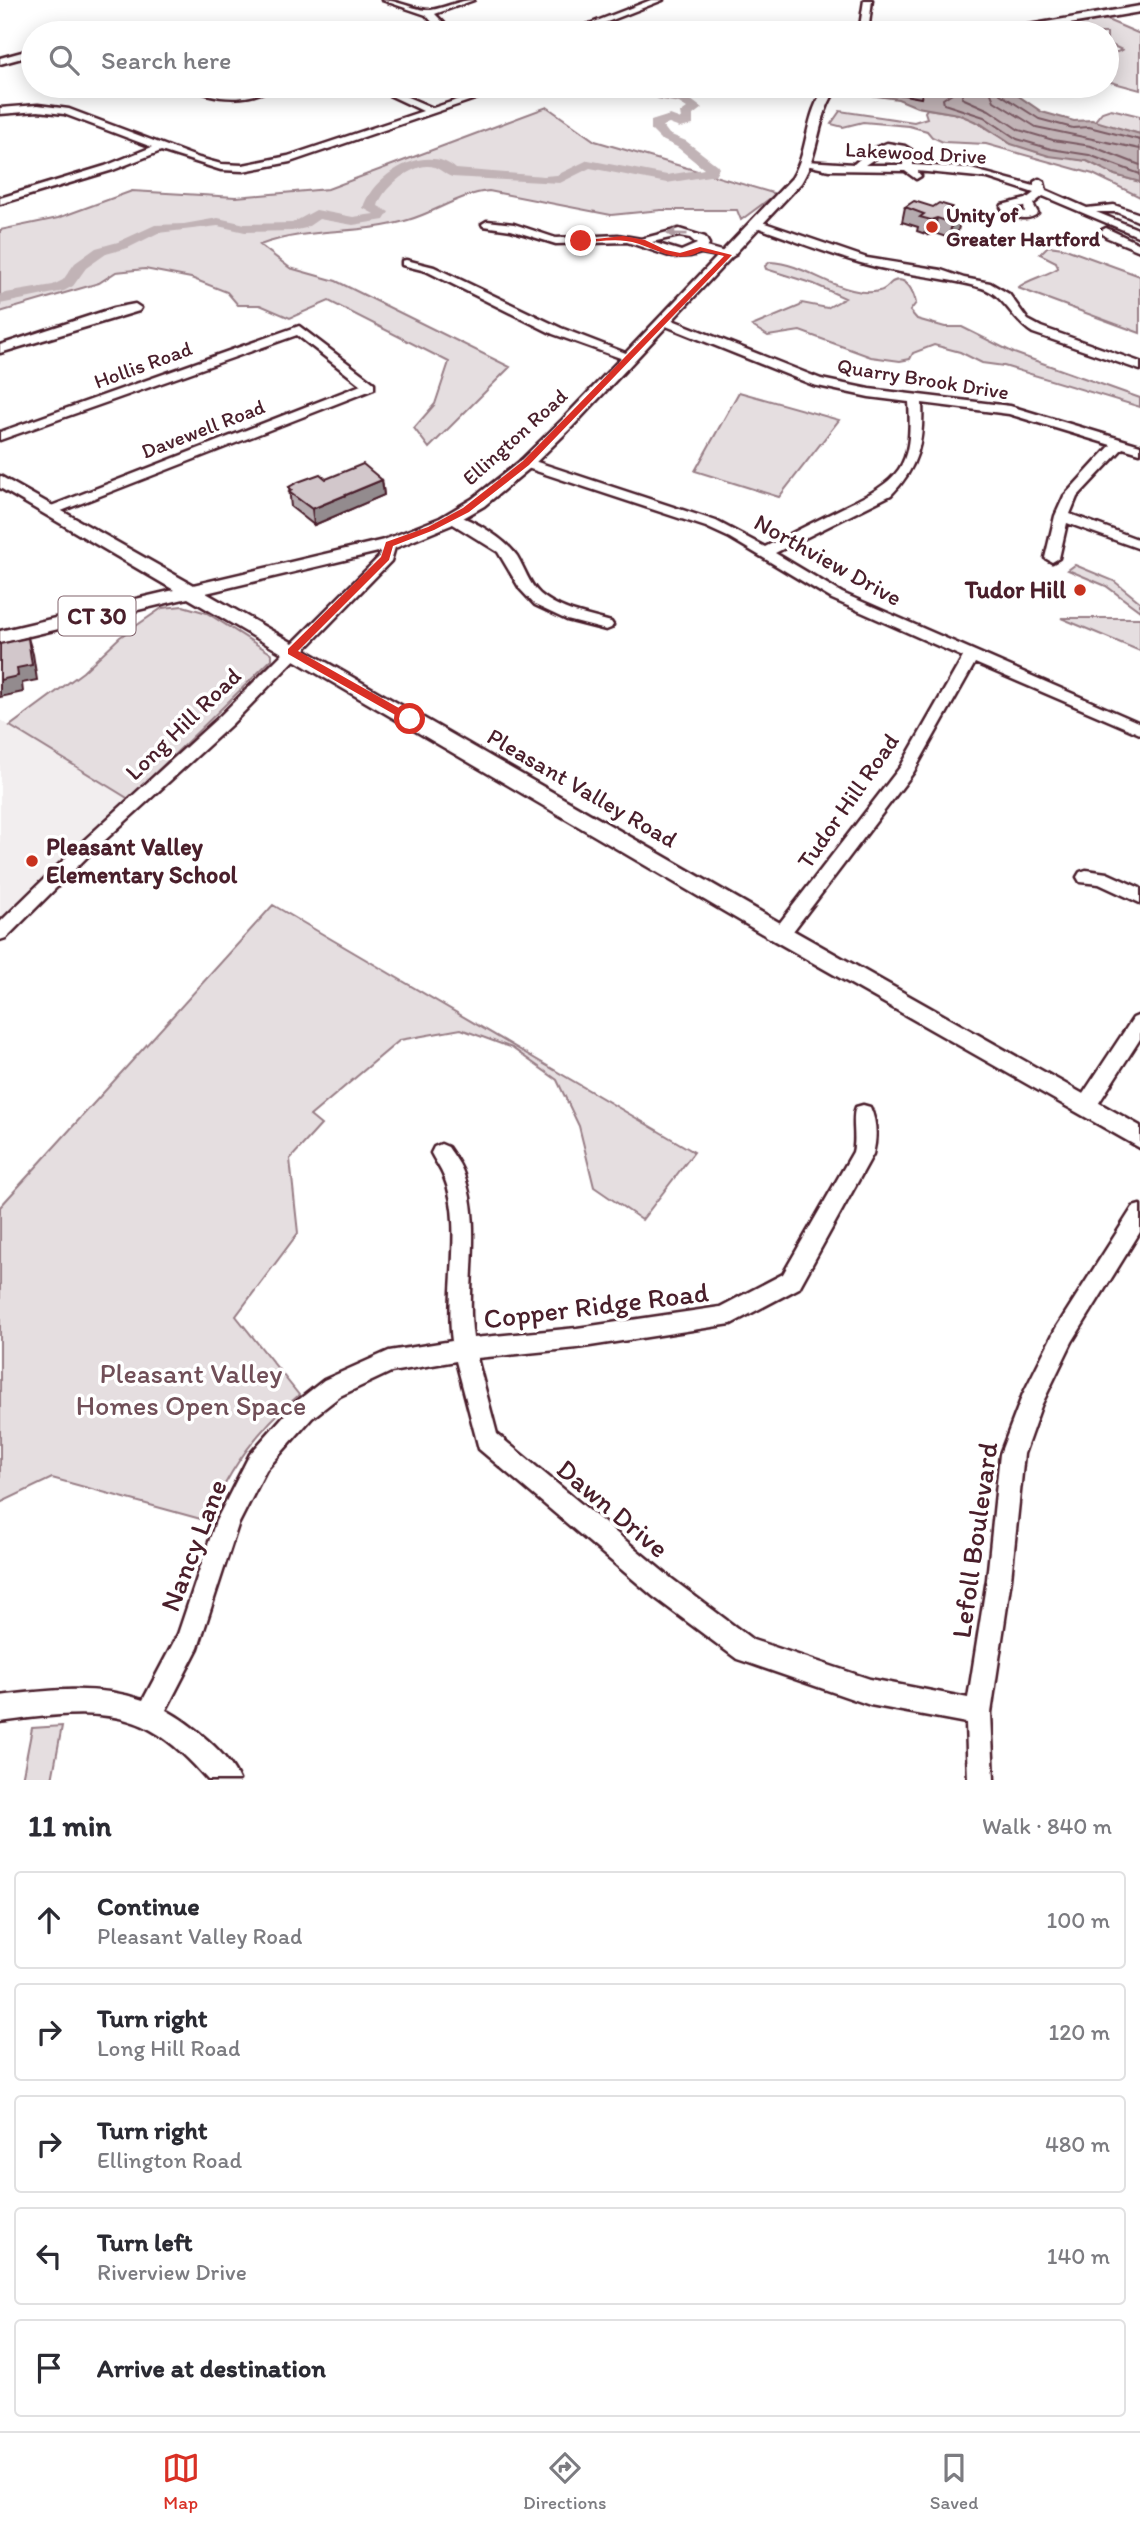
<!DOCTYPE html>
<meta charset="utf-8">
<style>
body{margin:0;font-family:Itim,sans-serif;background:#f2f2f3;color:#2b2b33}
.stop{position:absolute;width:21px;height:21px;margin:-16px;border:5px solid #d93025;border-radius:50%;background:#fff}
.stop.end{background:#d93025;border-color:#fff;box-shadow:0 2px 7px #0008}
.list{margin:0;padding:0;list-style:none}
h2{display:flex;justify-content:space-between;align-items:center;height:91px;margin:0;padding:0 28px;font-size:30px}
h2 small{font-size:23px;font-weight:400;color:#7c7c81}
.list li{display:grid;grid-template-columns:46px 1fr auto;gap:21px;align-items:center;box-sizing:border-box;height:98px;margin:0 14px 14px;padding:0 14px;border:2px solid #e1e1e2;border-radius:7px}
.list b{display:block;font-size:26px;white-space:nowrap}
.list p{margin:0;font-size:23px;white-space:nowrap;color:#7c7c81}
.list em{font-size:23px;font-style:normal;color:#7c7c81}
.icon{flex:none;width:38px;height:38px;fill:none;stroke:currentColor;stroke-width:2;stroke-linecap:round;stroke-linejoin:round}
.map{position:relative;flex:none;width:1140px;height:1780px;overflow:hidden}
.search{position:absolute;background:#fff;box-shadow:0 4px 18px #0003;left:21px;right:21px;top:21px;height:77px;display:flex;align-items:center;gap:18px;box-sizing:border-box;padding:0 24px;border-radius:38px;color:#7c7c81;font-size:26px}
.sheet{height:651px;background:#fff}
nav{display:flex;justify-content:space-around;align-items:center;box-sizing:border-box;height:98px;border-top:2px solid #e1e1e2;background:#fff;font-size:19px;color:#7c7c81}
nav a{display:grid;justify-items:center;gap:4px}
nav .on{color:#d93025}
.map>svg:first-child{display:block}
.built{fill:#f2eeef}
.green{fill:#e5dee0;stroke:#987e86;stroke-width:2}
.water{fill:#c1b3b6;stroke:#91787e;stroke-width:2}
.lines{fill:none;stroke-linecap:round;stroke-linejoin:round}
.shore{stroke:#7a5a63;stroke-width:2}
.river{fill:#c1b3b6;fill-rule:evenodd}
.minor-casing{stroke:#4a1f2b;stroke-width:5}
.major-casing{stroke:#4a1f2b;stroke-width:5}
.minor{fill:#fff;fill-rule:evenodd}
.major{fill:#fff;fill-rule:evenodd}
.wall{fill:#b5abaf;stroke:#4a1f2b;stroke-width:2}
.shaded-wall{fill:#938b8e;stroke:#4a1f2b;stroke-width:2}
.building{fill:#d2c7cb;stroke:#4a1f2b;stroke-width:2}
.oneway{fill:#ae9aa0}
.route{fill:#d93025}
.poi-dot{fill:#c8321e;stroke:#fff;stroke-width:2.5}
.labels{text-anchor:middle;stroke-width:7;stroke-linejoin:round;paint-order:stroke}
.far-street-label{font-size:21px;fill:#4a1f2b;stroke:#fff}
.far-poi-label{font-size:21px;font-weight:bold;fill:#4a1f2b;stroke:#fff;text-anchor:start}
.shield{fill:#fff;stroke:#80626b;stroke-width:2}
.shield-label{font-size:23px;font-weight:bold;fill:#4a1f2b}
.street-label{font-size:24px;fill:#4a1f2b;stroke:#fff}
.poi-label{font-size:24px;font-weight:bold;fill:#4a1f2b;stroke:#fff;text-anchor:end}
.near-street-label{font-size:28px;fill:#4a1f2b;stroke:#fff}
.near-park-label{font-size:28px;fill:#714f58;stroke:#fff}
</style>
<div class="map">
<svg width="1140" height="1780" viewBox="0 0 1140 1780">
<rect width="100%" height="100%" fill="#fff"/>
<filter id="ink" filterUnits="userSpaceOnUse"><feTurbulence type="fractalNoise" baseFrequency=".0143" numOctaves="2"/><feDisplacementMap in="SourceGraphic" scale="14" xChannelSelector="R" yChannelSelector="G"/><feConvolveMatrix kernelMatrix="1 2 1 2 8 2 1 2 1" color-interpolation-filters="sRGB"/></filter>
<g filter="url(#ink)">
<!-- built -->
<path class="built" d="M0 720 129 799 0 922Z"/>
<!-- green -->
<path class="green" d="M1105 19 1140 34V90L1107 81V56L1122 50 1107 43V33H1074L1057 28Z
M547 107 595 141 776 194 741 220 737 210H661L611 215 489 191C460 194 436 212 408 220 360 235 307 227 260 245L290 268 336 281 510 367 429 448 414 428 435 404 449 362 329 301 290 318 260 305H238L227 292 191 278 145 269 116 272 99 283 0 312V230L58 218 132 191 236 197 328 189Z
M927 109 953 113 971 119 1008 142 1040 153 1087 161 1115 175 1140 182V197L1093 174 986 144 943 142 932 137 927 131 909 126 863 122 843 127 831 124 840 111 914 122 927 118 925 112Z
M1111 109 1140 116V134L1094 122 1102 112Z
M1048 246 1063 248 1140 276V333L1018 288C1025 280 1046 276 1058 268L1056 262 1040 254Z
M770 262C800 263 824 284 852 290 860 292 871 293 879 291 886 290 888 285 892 282 907 274 914 294 916 303L910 311 917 319 945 327H962L1014 353 1140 398V407L1004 366 982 363 960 352 934 345 913 353 910 359 900 361 871 357 800 331 768 336 752 326 800 306 802 303 827 308 845 298 814 284 766 269 765 266Z
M739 392 839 420 779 497 695 471Z
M1075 565 1114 581 1140 602V611L1106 586 1068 570Z
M183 606 207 613 272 654V659L129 799 10 726 83 672 120 637 162 608Z
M1061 618H1140V651Z
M273 905 694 1152 642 1220 594 1187 579 1126 557 1080 512 1048 461 1029 400 1040 310 1116 321 1125 290 1159 298 1233 236 1316 299 1395C258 1429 227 1471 208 1521L52 1478 0 1503V1207Z
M62 1726 52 1780H22L32 1728Z"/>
<!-- water -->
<path class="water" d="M844 86 895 92 940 93 950 86H996L1014 93 1042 112 1074 121 1092 120 1140 134V182L1115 175 1087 161 1049 156 1011 144 981 124 958 114 917 107 898 99 870 95Z"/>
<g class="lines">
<!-- shore -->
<path class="shore" d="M954 86 952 93 943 99 944 104 984 117 1017 139 1051 149 1089 155 1140 174
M963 86 962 98 989 110 1019 130 1053 140 1091 146 1140 165
M988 86 994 101 1036 127 1140 149
M997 86 1000 94 1039 119 1073 128 1089 127 1140 140"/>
<!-- river -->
<path class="river" d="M659 86H671L668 94 687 97 702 108 693 115V125L680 128 669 124 663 126 669 134 686 141 717 165 719 168 715 175 667 183 590 168 560 183 452 177C443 174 438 165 426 166 408 168 382 189 378 206L389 212 384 220 353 225 319 219 306 228 292 231 245 232 218 226 158 233 128 248 106 254 86 268 73 286 64 291 0 304V294L53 285 63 280 75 263 96 248 118 242 155 225 184 224 218 218 245 224 292 223 316 210 353 217 374 214 363 208C372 175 427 141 456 169L544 176 557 175 588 160 667 175 704 169 677 147 660 139 651 130V121L670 115 681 119 680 113 687 108 679 103 657 99 655 96Z"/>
<!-- minor casing -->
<g class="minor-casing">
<path id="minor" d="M382 0C398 0 416 11 431 10 446 8 458 0 474 0L435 14 444 23 443 33H435L434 24 426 15Z
M651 0H663L579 33H566Z
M864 0H872L868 33H859Z
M250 28 261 31 263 33H247L245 31Z
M33 49V55L0 64V58Z
M190 86 232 91 274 86C252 102 212 101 190 86Z
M370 86H382L433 108 499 86H513L290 162 243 171 221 170 161 151 113 170 0 204V198L105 166 152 147 64 114 38 111 0 114V108L38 105 69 109 199 158 221 164 243 165 288 156 423 111Z
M887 143 905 146 913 151V165L967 168 1034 186V182L1039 179 1044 182 1046 190 1087 208 1114 205 1140 214V222L1117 212H1096L1140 230V237L1043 196 1033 204 1038 213C1028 222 1018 217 1005 214L1001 207 1002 205 1026 199 1034 193 988 178 917 171 921 176 916 179 905 171 829 170 801 164 806 161 854 164 870 150ZM888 150 904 154 903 165H865ZM1024 206 1025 212 1012 208Z
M487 221 514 224 556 238 618 235 641 239 679 229 705 237 709 244 707 247 735 255 729 258 701 253 690 256 672 257 627 242 556 244 511 230 483 226 482 224ZM679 236 690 238 697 244 681 251 652 242Z
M754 222H762L867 258 941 270 964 278 990 283 1009 294 1028 320 1041 327 1140 362V370L1033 333C1012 321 1005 295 982 288 942 276 900 275 861 263 825 253 790 239 754 226Z
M1106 228 1140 244V251L1106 237 1100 231Z
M406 260 434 267 561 328 636 357 626 360 553 334 426 271 402 265V261Z
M135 304 141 308 139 311 0 353V345L114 308Z
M665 317 821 379 869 389 1010 406 1140 445V453L1123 448 1077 497 1070 514 1140 540V549L1067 523 1059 558 1052 562 1045 558 1055 516 1064 496 1111 445 1009 414 922 403C924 441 918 468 891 495L775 553 842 593 1140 723V734L975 663 913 773 787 939H775L772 934 775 929 901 766 963 657 832 599 730 538 706 527 521 466V460H531L716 521 765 547C790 534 816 521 842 508 900 480 913 469 909 402L869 397 813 385 661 324V318Z
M299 326 374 383V389L51 515 44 511 46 508 361 385 297 335 0 440V432Z
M453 514C474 520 504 538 517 556 525 569 528 583 540 594 560 611 587 615 611 622L613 625 611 628 606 630 567 620 535 605 520 589 498 552 448 521 446 518Z
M389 540 396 544 391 561 232 724 92 852 6 938 0 940V922L80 844 220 716 379 557 382 544Z
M1086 870 1107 873 1140 888V903L1099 884 1080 882 1077 877 1080 872Z
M1140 1015V1039L1093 1112 1086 1114 1079 1112 1076 1106 1079 1100 1133 1018Z
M863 1105 870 1107C877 1122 877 1138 873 1154L799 1288 731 1324 577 1348 477 1358 497 1434 672 1579 753 1640 870 1679 968 1698 987 1579 1000 1454 1023 1394 1056 1328 1133 1207 1140 1205V1232L1072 1342 1041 1406 1024 1454 1011 1579 991 1713 994 1780H968L966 1723 870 1705 746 1662 737 1659 654 1597 479 1449 456 1361 391 1372 340 1396 312 1418 266 1470 238 1525 198 1648 166 1710C190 1723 229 1754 239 1780H208C191 1761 173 1742 151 1730 107 1705 47 1716 0 1722V1696C48 1690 97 1684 143 1700L178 1634 216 1521 250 1454 296 1402 324 1380 389 1351 452 1341C445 1290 464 1224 444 1177 441 1169 435 1161 431 1153L434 1147 441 1144 448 1147C454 1156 461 1165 464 1175 483 1227 465 1284 473 1338L577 1328 720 1307 783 1274 853 1152C857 1137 851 1118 856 1107Z"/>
</g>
<!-- major casing -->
<g class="major-casing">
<path id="major" d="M1140 6V12L1017 33H994L999 30Z
M827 86H839C816 115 821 152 801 183L573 426 530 468 484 506 451 525 395 548 206 593 789 928 1140 1126V1148L773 940 188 598 0 643V631L174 590 0 488V476L193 585 384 540 440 518 472 499 519 462 562 420 792 178C810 149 804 113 827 86Z"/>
</g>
<!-- minor -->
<use href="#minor" class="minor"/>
<!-- major -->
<use href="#major" class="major"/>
</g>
<!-- wall -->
<path class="wall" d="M873 86H924L921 98 872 89Z
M905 207H952L951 213 958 231 949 238 934 233 928 235 917 231 918 227 902 222Z
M326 479 382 480 384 495 314 525 291 507 289 487Z"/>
<!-- shaded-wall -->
<path class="shaded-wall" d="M961 217 958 231 949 238 952 223Z
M937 218 934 233 928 235 931 220Z
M382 480 384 495 314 525 312 509Z
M28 638 33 654 37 680 22 683 23 692 0 697V680L17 668Z"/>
<!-- building -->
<path class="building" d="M914 201 933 207 939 203 952 207 946 212 961 217 952 223 937 218 931 220 920 217 924 214 905 207Z
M363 464 382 480 312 509 289 492 292 490 289 487 298 482 320 474 326 479Z
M28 638 32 665 17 668 18 676 0 680V644Z"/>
<!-- one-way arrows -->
<defs><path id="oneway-solid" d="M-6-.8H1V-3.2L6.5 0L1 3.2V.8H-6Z" transform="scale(1.75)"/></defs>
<use class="oneway" href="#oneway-solid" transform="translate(677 234) rotate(-179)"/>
</g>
<!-- route -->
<path class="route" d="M623 236 645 240 666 250 680 253 700 247 732 255 529 465 469 512 434 530 393 546 389 560 298 651 413 716V721H406L288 654V649L381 557 386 542 428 527 463 508 523 461 724 256 701 251C674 267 652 244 626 241 611 239 595 242 581 243L577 241Z"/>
<!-- markers -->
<g class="poi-dot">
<circle cx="932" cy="227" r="7"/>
<circle cx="1080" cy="590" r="7"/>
<circle cx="32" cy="861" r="7"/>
</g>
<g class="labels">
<!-- far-street labels -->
<g class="far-street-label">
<text transform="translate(916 153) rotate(3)" y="7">Lakewood Drive</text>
<text transform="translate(143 365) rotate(-20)" y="7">Hollis Road</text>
<text transform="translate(923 379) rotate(9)" y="7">Quarry Brook Drive</text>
<text transform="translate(203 429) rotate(-21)" y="7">Davewell Road</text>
<text transform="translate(515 437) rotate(-42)" y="7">Ellington Road</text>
</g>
<!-- far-poi labels -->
<g class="far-poi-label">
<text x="946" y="222">Unity of<tspan x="946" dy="24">Greater Hartford</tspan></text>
</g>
<!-- shield labels -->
<rect class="shield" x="58.5" y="596.5" width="77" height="39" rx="5"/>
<g class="shield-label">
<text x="97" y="624">CT 30</text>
</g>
<!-- street labels -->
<g class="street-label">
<text transform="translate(828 560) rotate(29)" y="8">Northview Drive</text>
<text transform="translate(183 724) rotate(-44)" y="8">Long Hill Road</text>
<text transform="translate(582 788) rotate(30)" y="8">Pleasant Valley Road</text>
<text transform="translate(848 801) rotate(-55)" y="8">Tudor Hill Road</text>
</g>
<!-- poi labels -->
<g class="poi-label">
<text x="1066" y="598">Tudor Hill</text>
<text x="46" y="855" text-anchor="start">Pleasant Valley<tspan x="46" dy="28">Elementary School</tspan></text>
</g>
<!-- near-street labels -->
<g class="near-street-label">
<text transform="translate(596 1305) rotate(-7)" y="10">Copper Ridge Road</text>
<text transform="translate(613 1508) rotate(40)" y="10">Dawn Drive</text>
<text transform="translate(974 1540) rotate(-82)" y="10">Lefoll Boulevard</text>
<text transform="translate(193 1545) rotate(-69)" y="10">Nancy Lane</text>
</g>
<!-- near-park labels -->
<g class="near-park-label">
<text x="191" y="1383">Pleasant Valley<tspan x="191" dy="32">Homes Open Space</tspan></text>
</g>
</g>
</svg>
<div class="stop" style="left:410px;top:719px"></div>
<div class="stop end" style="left:581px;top:241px"></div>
<div class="search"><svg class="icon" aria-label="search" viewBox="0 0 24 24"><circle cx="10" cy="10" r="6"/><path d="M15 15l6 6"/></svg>Search here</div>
</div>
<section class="sheet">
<h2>11 min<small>Walk · 840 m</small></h2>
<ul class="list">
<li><svg class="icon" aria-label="ahead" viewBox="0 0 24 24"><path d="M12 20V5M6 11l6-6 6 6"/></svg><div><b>Continue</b><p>Pleasant Valley Road</p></div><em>100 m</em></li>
<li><svg class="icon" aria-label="right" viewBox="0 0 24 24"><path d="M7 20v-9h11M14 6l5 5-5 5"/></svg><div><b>Turn right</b><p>Long Hill Road</p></div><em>120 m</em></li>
<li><svg class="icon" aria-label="right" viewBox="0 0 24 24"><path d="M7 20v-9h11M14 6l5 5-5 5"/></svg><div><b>Turn right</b><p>Ellington Road</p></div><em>480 m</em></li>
<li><svg class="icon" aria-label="left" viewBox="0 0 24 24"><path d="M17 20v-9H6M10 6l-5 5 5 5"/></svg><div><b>Turn left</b><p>Riverview Drive</p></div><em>140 m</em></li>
<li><svg class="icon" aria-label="arrive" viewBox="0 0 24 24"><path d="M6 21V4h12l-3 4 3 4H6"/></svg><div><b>Arrive at destination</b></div></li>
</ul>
</section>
<nav>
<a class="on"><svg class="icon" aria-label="map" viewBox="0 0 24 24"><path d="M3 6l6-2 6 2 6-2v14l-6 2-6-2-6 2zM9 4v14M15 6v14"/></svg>Map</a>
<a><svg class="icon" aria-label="directions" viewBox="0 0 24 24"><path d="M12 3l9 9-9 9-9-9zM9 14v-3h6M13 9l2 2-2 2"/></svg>Directions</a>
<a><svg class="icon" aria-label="saved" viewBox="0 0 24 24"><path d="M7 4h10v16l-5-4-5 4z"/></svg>Saved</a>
</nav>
